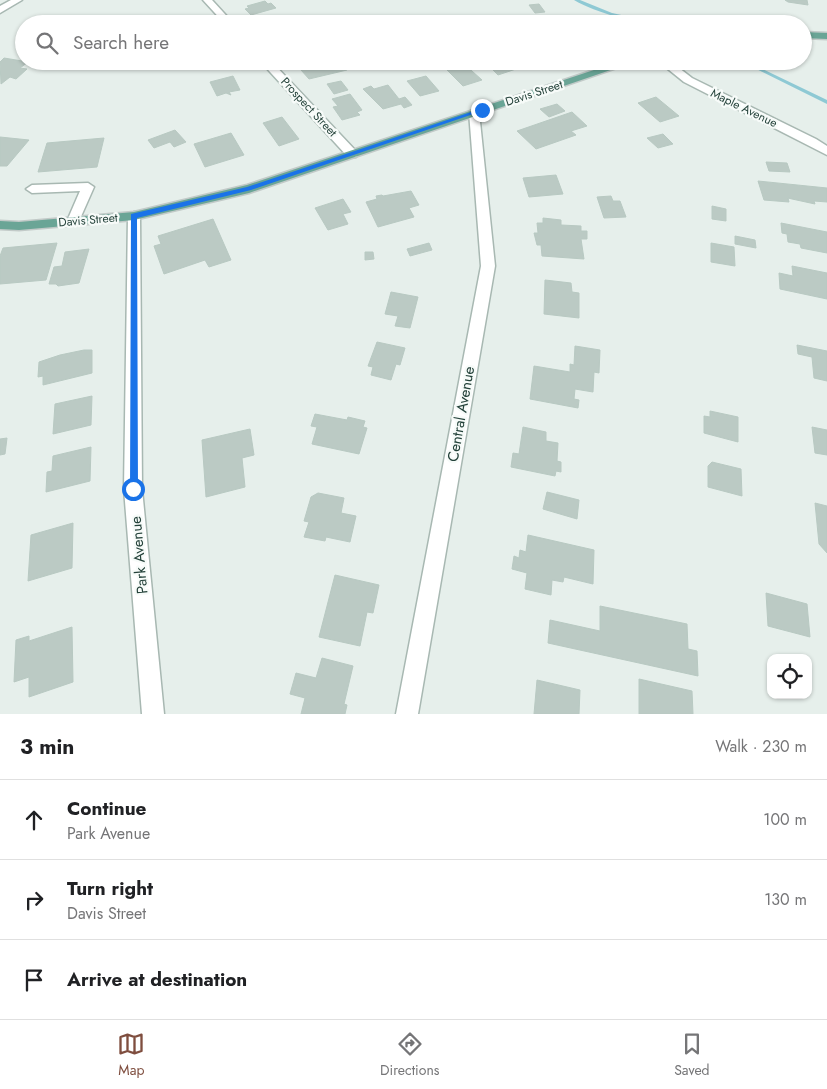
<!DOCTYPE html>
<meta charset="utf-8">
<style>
body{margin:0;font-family:Jost,sans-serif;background:#f6f6f6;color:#202124}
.controls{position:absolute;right:15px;bottom:15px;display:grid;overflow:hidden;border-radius:10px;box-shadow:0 1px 4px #0004}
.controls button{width:45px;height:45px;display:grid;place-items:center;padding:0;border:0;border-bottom:1px solid #e0e0e0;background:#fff;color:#202124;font:25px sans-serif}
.stop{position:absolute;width:15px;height:15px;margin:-11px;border:4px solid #1a73e8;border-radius:50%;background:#fff}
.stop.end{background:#1a73e8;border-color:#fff;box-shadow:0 1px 5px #0008}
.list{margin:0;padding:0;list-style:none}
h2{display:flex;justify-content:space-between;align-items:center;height:65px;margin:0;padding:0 20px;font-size:21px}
h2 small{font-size:16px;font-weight:400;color:#757577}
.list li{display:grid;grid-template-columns:32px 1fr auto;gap:15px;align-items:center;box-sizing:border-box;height:80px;padding:0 20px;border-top:1px solid #e0e0e0}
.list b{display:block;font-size:19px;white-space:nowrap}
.list p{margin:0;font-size:16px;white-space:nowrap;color:#757577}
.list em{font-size:16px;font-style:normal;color:#757577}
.icon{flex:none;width:28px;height:28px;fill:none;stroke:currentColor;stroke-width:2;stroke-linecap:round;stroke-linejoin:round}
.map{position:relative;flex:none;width:827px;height:714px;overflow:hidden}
.search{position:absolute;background:#fff;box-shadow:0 1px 4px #0004;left:15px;right:15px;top:15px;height:55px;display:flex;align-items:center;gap:12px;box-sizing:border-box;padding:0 18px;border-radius:28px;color:#757577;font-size:19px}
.sheet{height:305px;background:#fff}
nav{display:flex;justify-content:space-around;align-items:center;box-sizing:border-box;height:70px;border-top:1px solid #e0e0e0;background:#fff;font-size:14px;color:#757577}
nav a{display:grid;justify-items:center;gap:2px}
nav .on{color:#7f4e3f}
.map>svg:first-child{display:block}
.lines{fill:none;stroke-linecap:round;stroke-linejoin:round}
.stream{fill:#8ec9d4;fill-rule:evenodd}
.building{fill:#bbcac4;stroke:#b8c9c2}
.minor-casing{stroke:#a8b8b2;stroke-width:3}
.major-casing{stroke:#c2cac8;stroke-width:3}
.minor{fill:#fff;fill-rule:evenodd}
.major{fill:#6aa596;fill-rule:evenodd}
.route{fill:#1a73e8}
.labels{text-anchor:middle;stroke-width:4.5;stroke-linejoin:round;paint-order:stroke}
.far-street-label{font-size:12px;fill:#24423a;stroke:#f7fbf9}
.street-label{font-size:15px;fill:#24423a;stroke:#f7fbf9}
</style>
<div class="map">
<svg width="827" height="714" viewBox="0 0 827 714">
<rect width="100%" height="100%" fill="#e6efeb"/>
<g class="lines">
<!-- stream -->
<path class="stream" d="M574 0H580L612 13 663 24C637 24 596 13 574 0Z
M740 61H746L827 100V104Z"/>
</g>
<!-- building -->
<path class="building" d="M807 0 808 5 788 2 785 0Z
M265 1 268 4 271 3 276 8 251 15 245 9 249 8 247 6Z
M539 4 545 12 535 13 529 5Z
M280 16 282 19 287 17 292 24 259 23Z
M4 58 28 62 20 68 27 69 16 79 10 77 1 84 0 62Z
M327 61H334L338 66 342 64 347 70 309 79 301 70Z
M443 61 462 62 482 80 463 86 441 64 445 63Z
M484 61H506L516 69 498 75Z
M233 76 240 90 229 92 231 95 226 93 217 96 210 82Z
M426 76 439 91 420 96 407 81Z
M341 81 348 90 334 94 327 84Z
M388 85 399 99 405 97 412 105 404 108 401 104 383 109 363 89 371 86 374 89Z
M350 94 362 110 357 112 360 115 342 120 333 107 338 106 332 99Z
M656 97 679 116 660 122 638 103Z
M557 104 565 111 549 117 540 109Z
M572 112 587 126 571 131 576 135 536 149 517 131Z
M282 117 299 139 279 146 263 123Z
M175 130 186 142 174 147 170 142 154 148 148 140Z
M231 133 244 155 205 167 194 144Z
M663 134 673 144 658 148 647 138Z
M0 137 29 140 7 166H0Z
M104 138 97 167 38 172 47 143Z
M766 162 787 163 790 172 769 171Z
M556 175 563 194 529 197 523 178Z
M758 181 827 188V202L814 201 815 204 792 199 788 198 789 202 764 200Z
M411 191 419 205 409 208 414 217 378 227 366 202 377 199 376 196 382 195 383 196Z
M611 196 613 201H620L626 217 604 218 597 197Z
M343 199 351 212 343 214 348 224 328 230 315 208Z
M712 206 726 209V221L712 219Z
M543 218 561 220V225L581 226V231H587V239H581L584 259 542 256 541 245H537L534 233H538L537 223H543Z
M213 219 231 260 209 267 205 260 164 274 154 246 161 244 158 236Z
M781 223 827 232V253L801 248 800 244 788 242 787 234 782 233Z
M735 236 755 240 756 248 735 244Z
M57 243 46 280 0 284V256L3 248Z
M429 243 432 250 410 256 407 249Z
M711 243 734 247 735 266 711 262Z
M89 249 79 283 58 286 56 284H49L54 267 62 266 65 252Z
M365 252H373L374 259 365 260Z
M792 266 827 273V299L780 289 779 273 793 276Z
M545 280 571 283 572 292 579 293V318L544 314Z
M391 292 418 297 410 328 395 326 398 316 385 314Z
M377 342 405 348 400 365 396 364 391 380 371 375 373 367 368 366Z
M797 345 827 351V381L814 378 812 357 798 354Z
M575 346 600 350 599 373 594 372 593 392 575 389 574 399 579 400 578 408 530 399 534 366 570 372V364L574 365Z
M84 350H92V373L43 385V376L38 377 39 362 60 355Z
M92 396 91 425 53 434 55 404Z
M710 411 738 417V442L704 433V416L710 417Z
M315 414 347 420 348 417 365 421 363 427 367 428 359 454 312 444 317 427 311 426Z
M523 427 546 432V441L558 443 557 461 561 462V472L556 471 555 476 511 467 513 453 519 454Z
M812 427 827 430V455L815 453Z
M250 429 254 455 242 458 245 487 206 497 202 440Z
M7 438 5 454 0 455V439Z
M91 447 90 481 46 492 47 472 52 471 53 456Z
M712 462 741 469 742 496 708 487V466Z
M547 492 579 500 577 519 543 509Z
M318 493 344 498 341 513 356 516 350 542 326 537 325 541 304 537 309 522 304 521 311 497Z
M815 503 827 506V553L819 544Z
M73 523 72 568 28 581 31 535Z
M528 535 594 550 593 584 564 577 563 582 552 580 551 595 525 589 527 573 512 569 514 556 519 558 520 550 526 552Z
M335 575 379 585 373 613 367 612 360 646 319 637Z
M766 593 807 604 810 637 768 626Z
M600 606 687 624 688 649 697 651 698 676 548 643 550 620 600 631Z
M72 627 73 682 29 697V677L14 682 16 640 29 636V641Z
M322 658 353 666 344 704 347 705 345 714H301L305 698 290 694 296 673 316 678Z
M639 679 692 691 693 714H639Z
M537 680 580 690 579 714H534Z"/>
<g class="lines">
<!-- minor casing -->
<g class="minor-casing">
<path id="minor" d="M11 0H22L0 13V6Z
M203 0H212L234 24H225Z
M260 61H271L356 151 358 154 356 157H348Z
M658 61H670L692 78 816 139 827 146V155L684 82Z
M474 109 479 112 495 266 418 714H396L481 266 469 112Z
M88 183 94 187 79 221 77 224H69L67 221 80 191 32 193 26 189 32 185Z
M134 212 140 216 142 489 164 714H142L124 489 128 216Z"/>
</g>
<!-- major casing -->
<g class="major-casing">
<path id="major" d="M803 32 827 33V39L803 38Z
M621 61H637L249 193 134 220 19 230 0 229V221L19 222 134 212 247 185Z"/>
</g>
<!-- minor -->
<use href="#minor" class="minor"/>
<!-- major -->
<use href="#major" class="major"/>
</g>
<!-- route -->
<path class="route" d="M480 109 485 110 251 190 137 218 138 489 133 493 130 492 131 214 247 187Z"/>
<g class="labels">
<!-- far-street labels -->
<g class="far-street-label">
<text transform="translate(534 93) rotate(-18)" y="4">Davis Street</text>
<text transform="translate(309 107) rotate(47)" y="4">Prospect Street</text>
<text transform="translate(744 108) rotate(26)" y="4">Maple Avenue</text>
<text transform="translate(88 220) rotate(-5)" y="4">Davis Street</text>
</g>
<!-- street labels -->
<g class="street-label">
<text transform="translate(461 414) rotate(-80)" y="5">Central Avenue</text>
<text transform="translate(139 555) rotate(-95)" y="5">Park Avenue</text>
</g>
</g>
</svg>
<div class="controls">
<button><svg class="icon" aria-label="locate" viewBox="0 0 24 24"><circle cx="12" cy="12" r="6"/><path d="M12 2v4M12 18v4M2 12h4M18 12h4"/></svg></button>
</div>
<div class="stop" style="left:133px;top:489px"></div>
<div class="stop end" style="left:482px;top:110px"></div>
<div class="search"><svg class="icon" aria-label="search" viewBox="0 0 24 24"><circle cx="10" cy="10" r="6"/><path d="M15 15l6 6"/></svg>Search here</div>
</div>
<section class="sheet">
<h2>3 min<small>Walk · 230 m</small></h2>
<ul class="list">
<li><svg class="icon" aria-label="ahead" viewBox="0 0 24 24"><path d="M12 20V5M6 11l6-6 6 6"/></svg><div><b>Continue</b><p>Park Avenue</p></div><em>100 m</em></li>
<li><svg class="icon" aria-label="right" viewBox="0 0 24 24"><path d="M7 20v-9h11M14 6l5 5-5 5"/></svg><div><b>Turn right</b><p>Davis Street</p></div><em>130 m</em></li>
<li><svg class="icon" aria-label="arrive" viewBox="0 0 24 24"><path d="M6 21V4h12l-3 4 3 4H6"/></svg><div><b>Arrive at destination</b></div></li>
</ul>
</section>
<nav>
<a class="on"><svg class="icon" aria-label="map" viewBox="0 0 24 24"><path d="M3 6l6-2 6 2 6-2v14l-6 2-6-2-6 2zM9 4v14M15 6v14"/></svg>Map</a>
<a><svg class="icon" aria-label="directions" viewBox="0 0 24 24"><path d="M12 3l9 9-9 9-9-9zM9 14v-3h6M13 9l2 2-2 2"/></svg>Directions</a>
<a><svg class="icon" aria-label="saved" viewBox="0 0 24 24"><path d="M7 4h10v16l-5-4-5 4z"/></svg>Saved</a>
</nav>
